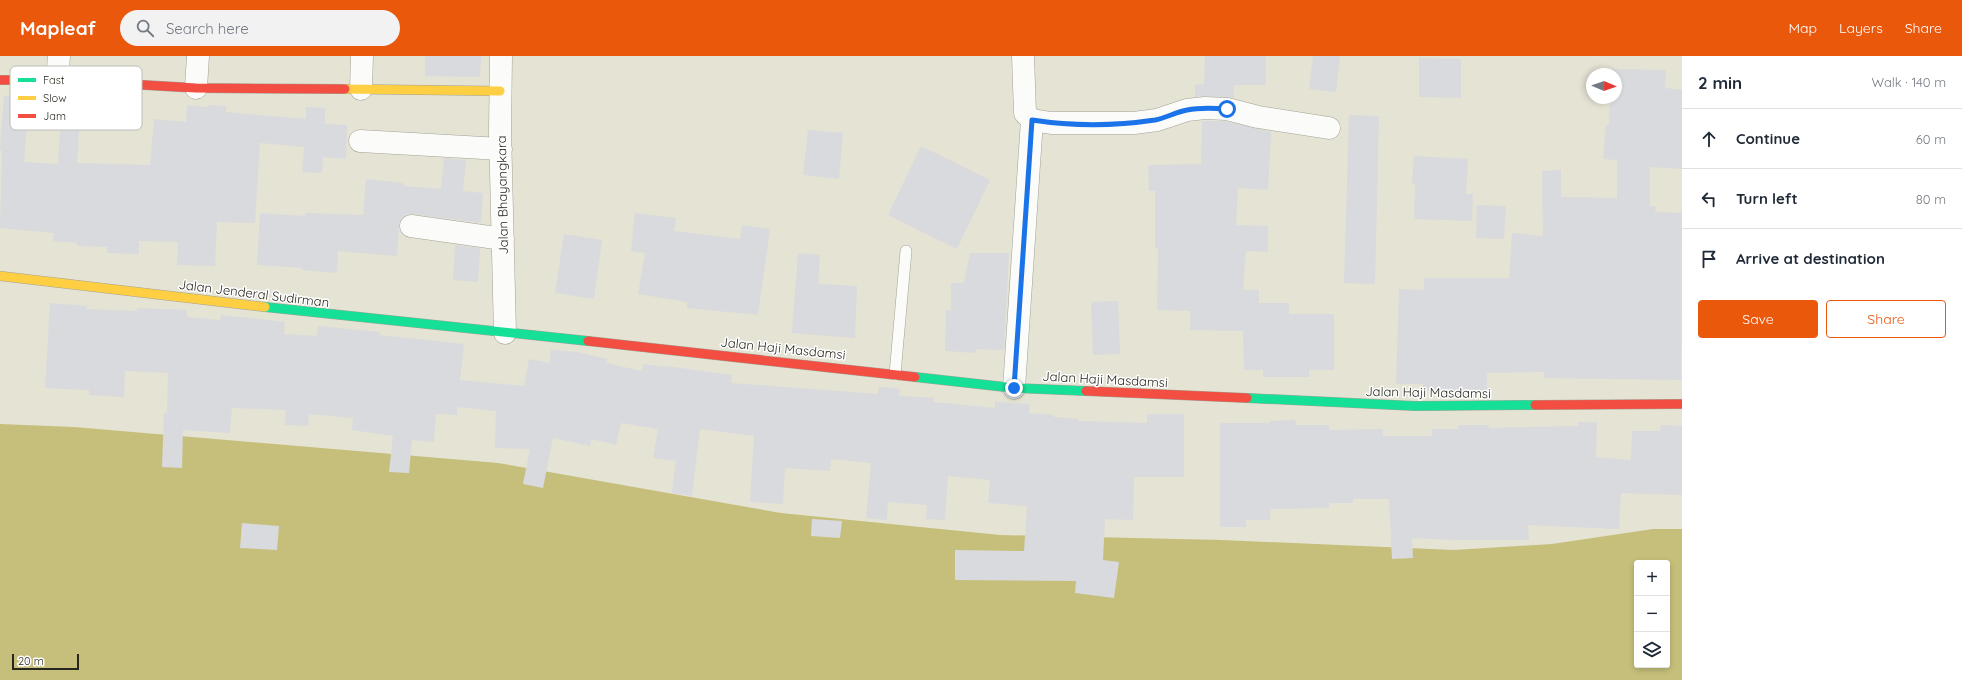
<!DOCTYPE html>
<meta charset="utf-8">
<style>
body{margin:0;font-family:Quicksand,sans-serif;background:#f2f2f3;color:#1f2937}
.controls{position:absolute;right:12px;bottom:12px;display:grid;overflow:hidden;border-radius:4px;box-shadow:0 2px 6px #0003}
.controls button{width:36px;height:36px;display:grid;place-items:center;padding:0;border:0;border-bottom:1px solid #e0e1e3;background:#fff;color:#1f2937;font:20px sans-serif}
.compass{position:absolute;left:1586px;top:12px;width:36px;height:36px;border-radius:50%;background:#fff;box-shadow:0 2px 6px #0003;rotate:92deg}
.scale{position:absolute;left:12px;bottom:10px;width:67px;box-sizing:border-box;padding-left:4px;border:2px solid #28271d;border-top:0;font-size:11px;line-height:14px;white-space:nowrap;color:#28271d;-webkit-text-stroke:3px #fff;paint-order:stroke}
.stop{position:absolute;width:12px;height:12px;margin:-9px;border:3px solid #1a73e8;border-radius:50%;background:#fff}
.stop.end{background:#1a73e8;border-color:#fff;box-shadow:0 1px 4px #0008}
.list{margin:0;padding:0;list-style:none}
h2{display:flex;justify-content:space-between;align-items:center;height:52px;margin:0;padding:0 16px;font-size:17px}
h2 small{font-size:13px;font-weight:400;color:#747a83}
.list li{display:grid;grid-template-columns:26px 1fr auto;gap:12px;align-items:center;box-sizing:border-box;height:60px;padding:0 16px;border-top:1px solid #e0e1e3}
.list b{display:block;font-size:15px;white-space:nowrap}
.list em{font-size:13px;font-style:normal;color:#747a83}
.actions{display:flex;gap:8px;padding:12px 16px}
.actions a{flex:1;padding:9px 0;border:1px solid #ea580c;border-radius:4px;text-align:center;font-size:14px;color:#ea580c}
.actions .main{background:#ea580c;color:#fff}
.icon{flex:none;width:22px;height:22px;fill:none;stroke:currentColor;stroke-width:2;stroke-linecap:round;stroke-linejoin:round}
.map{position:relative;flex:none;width:1682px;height:624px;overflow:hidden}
header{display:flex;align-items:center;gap:24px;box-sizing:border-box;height:56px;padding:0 20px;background:#ea580c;color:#fff}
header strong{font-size:19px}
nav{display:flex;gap:22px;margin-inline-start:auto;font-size:14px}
.search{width:280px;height:36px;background:#f2f2f3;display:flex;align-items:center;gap:10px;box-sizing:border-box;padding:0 14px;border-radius:22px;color:#747a83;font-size:15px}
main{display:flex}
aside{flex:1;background:#fff}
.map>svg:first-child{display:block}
.water{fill:#c6bf7b;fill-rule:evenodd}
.building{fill:#d9dadd}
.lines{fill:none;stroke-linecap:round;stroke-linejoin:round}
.lane-casing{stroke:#a2a296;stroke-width:12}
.street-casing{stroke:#a2a296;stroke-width:23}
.fast-casing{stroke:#a2a296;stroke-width:10}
.slow-casing{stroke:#a2a296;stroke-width:10}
.jam-casing{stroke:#a2a296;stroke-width:10}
.lane{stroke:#fbfbf9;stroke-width:11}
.street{stroke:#fbfbf9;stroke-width:22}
.fast{stroke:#16e098;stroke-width:9}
.slow{stroke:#ffcf43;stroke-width:9}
.jam{stroke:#f24e42;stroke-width:9}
.route{stroke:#1a73e8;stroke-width:5}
.labels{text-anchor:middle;stroke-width:3;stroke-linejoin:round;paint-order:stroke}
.street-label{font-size:13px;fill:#28271d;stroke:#fff}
.key{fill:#fff;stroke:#bebebb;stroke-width:1}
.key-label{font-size:11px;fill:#28271d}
</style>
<header>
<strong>Mapleaf</strong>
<div class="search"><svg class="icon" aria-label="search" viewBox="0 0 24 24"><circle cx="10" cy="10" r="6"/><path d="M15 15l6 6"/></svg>Search here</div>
<nav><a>Map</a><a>Layers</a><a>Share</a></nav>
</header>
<main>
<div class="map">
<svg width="1682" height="624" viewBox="0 0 1682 624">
<rect width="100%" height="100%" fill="#e4e3d4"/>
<!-- water -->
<path class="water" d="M0 368 74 371 498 407 781 457 1000 479 1221 484 1454 494 1552 488 1653 473H1682V624H0ZM1637 507H1667V609H1637Z"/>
<!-- building -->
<path class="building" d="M425 0H481L480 21 425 20Z
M1205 0H1266V29H1234V42L1206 40 1195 41V29L1204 28Z
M1313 0H1340L1336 36 1309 33Z
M1419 2 1461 3V42L1419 41Z
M1610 13 1666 14 1665 32 1682 34V113L1650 111V150H1656L1655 156 1682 157 1681 324 1544 322V316L1487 317V335H1423V328H1396L1399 233 1424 234V222H1509L1512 177 1543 180 1542 115 1561 114V141L1617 142V104L1603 103 1606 69H1609L1610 42H1616V18H1610Z
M4 40 29 42 24 106 58 108 62 42 81 43 77 107 150 109 154 63 186 66 187 49 208 51V49L226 50V56L306 63V51L325 52V68L347 69 346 103 323 101 322 117 302 116 304 91 260 87 255 167 217 166 215 210 177 209 178 186 139 185V198L107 197V191L77 190V187L53 185 54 177 0 172 2 96 0 93Z
M1349 59 1379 60 1375 228 1344 227Z
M1202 65H1225L1271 76 1268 134 1238 132 1236 169 1268 170V196L1246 195 1243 234H1259V247H1289V258H1334V314H1309V321H1263V314H1244L1243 275 1190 274V255L1157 254 1158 192H1155V135H1149L1148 109 1201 108Z
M808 74 843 77 839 123 803 119Z
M921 90 990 124 957 193 888 159Z
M1414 100 1468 103 1466 138H1473L1472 165 1414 163 1415 128H1412Z
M444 102 466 104 463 135 483 137 481 167 413 158H407L401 162 399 168 397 200 338 195 337 217 302 214V212L257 209 260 157 305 160V157L363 159 366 123 403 127V130L441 133Z
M1477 149 1506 150 1504 183 1476 182Z
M635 157 676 162 674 175 740 183 742 169 770 173 758 259 687 252V246L638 238 645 197 631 195Z
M564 178 602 184 594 243 555 237Z
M455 189 480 192 478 226 453 224Z
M798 197 820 199 818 228 857 230 855 282 792 277Z
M970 197H1009L1004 294 976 293V297L945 295 946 254H951V227H964Z
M1118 245 1120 298 1093 299 1091 246Z
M50 247 87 250V253L137 255V252L187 254V261L220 264 221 259 285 266 284 278 317 280 318 270 380 276V279L464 288 460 324 524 330 529 303 549 307 551 294 577 296 607 303 606 307 642 315 643 308 666 311V310L732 319 731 327 878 338 879 331 900 333 899 340 934 342 933 346 995 352V346L1030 348 1029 357 1054 359V361L1078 363V365L1147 367V358H1184V421H1134L1133 464 1105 463 1103 504 1119 506 1114 542 1075 537 1076 525 955 524V494L1024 495 1027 450 988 447 990 424 948 420 945 464 926 463 927 449 888 446 887 464 866 462 871 407 831 403 830 415 785 412 783 448 750 446 754 380 700 373 692 440 672 437 676 405 653 402 658 373 621 367 616 389 591 383 590 390 553 382 543 432 523 428 530 393 495 392 496 355 457 351V359L436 358 434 386 412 384 409 417 389 416 393 380 352 374 353 362 309 358 308 370 285 369 286 354 232 352 230 377 183 374 182 412 162 411 164 357H167L168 317 125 315 124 341 89 339V334L45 332Z
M1295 364 1296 369H1329V374L1383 373V380H1432V373H1458V369H1489V372L1530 371 1578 370V366H1597L1596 401 1631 404 1632 375H1660L1661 369 1682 370V439L1621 437 1619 473 1528 469 1529 484H1456L1412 482 1413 502 1392 503 1389 443H1353V447H1329V452L1270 453V464H1246V471H1220V367H1270V365Z
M812 463 842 465 840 482 811 480Z
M242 467 279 470 277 494 240 492Z"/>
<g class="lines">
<!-- lane casing -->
<g class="lane-casing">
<path id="lane" d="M895 318 906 195"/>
</g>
<!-- street casing -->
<g class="street-casing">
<path id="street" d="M501 0 500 75 505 277
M1023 0 1025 57 1032 64 1051 67H1134L1157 64 1187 54 1205 52 1227 53 1258 61 1329 72
M57 24 59 0
M196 32 198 0
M361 33 362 0
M360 85 501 93
M411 170 503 183
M1014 332 1032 64"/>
</g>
<!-- fast casing -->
<g class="fast-casing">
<path id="fast" d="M265 251 588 285
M915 321 1014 332 1086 335
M1247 342 1415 350 1535 349"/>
</g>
<!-- slow casing -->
<g class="slow-casing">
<path id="slow" d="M345 33 500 35
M0 220 265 251"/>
</g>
<!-- jam casing -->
<g class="jam-casing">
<path id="jam" d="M0 24H57L196 32 345 33
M588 285 915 321
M1086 335 1247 342
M1535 349 1682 348"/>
</g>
<!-- lane -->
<use href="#lane" class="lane"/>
<!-- street -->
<use href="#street" class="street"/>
<!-- fast -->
<use href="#fast" class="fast"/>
<!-- slow -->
<use href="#slow" class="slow"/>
<!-- jam -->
<use href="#jam" class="jam"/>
</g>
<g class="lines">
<!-- route -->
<path class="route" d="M1014 332 1032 64C1071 70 1115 70 1155 64 1166 62 1176 56 1187 54 1201 51 1214 52 1227 53"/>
</g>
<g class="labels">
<!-- street labels -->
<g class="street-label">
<text transform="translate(502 139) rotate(-91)" y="5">Jalan Bhayangkara</text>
<text transform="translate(254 237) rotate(7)" y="5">Jalan Jenderal Sudirman</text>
<text transform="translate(783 292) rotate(6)" y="5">Jalan Haji Masdamsi</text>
<text transform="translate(1105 323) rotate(3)" y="5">Jalan Haji Masdamsi</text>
<text transform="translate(1428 336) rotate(1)" y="5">Jalan Haji Masdamsi</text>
</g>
</g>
<!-- legend -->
<rect x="10" y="10" width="132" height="64" rx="6" class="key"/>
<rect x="18" y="22" width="18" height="4" fill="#16e098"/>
<rect x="18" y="40" width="18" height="4" fill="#ffcf43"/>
<rect x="18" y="58" width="18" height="4" fill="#f24e42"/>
<g class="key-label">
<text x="43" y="28">Fast</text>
<text x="43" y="46">Slow</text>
<text x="43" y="64">Jam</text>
</g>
</svg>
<div class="controls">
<button>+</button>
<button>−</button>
<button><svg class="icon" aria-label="layers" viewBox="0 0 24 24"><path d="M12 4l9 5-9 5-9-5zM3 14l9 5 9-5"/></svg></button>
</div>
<svg class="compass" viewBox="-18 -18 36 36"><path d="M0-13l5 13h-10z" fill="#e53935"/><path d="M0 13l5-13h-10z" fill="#747a83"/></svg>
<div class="scale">20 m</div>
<div class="stop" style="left:1227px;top:53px"></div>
<div class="stop end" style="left:1014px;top:332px"></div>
</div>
<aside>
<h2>2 min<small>Walk · 140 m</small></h2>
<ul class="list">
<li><svg class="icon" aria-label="ahead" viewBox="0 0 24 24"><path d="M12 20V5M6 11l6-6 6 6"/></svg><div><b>Continue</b></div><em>60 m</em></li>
<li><svg class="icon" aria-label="left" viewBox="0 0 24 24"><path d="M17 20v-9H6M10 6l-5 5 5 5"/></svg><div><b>Turn left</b></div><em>80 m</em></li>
<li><svg class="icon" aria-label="arrive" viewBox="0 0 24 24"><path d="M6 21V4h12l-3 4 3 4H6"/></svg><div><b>Arrive at destination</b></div></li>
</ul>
<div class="actions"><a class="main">Save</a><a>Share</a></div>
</aside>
</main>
